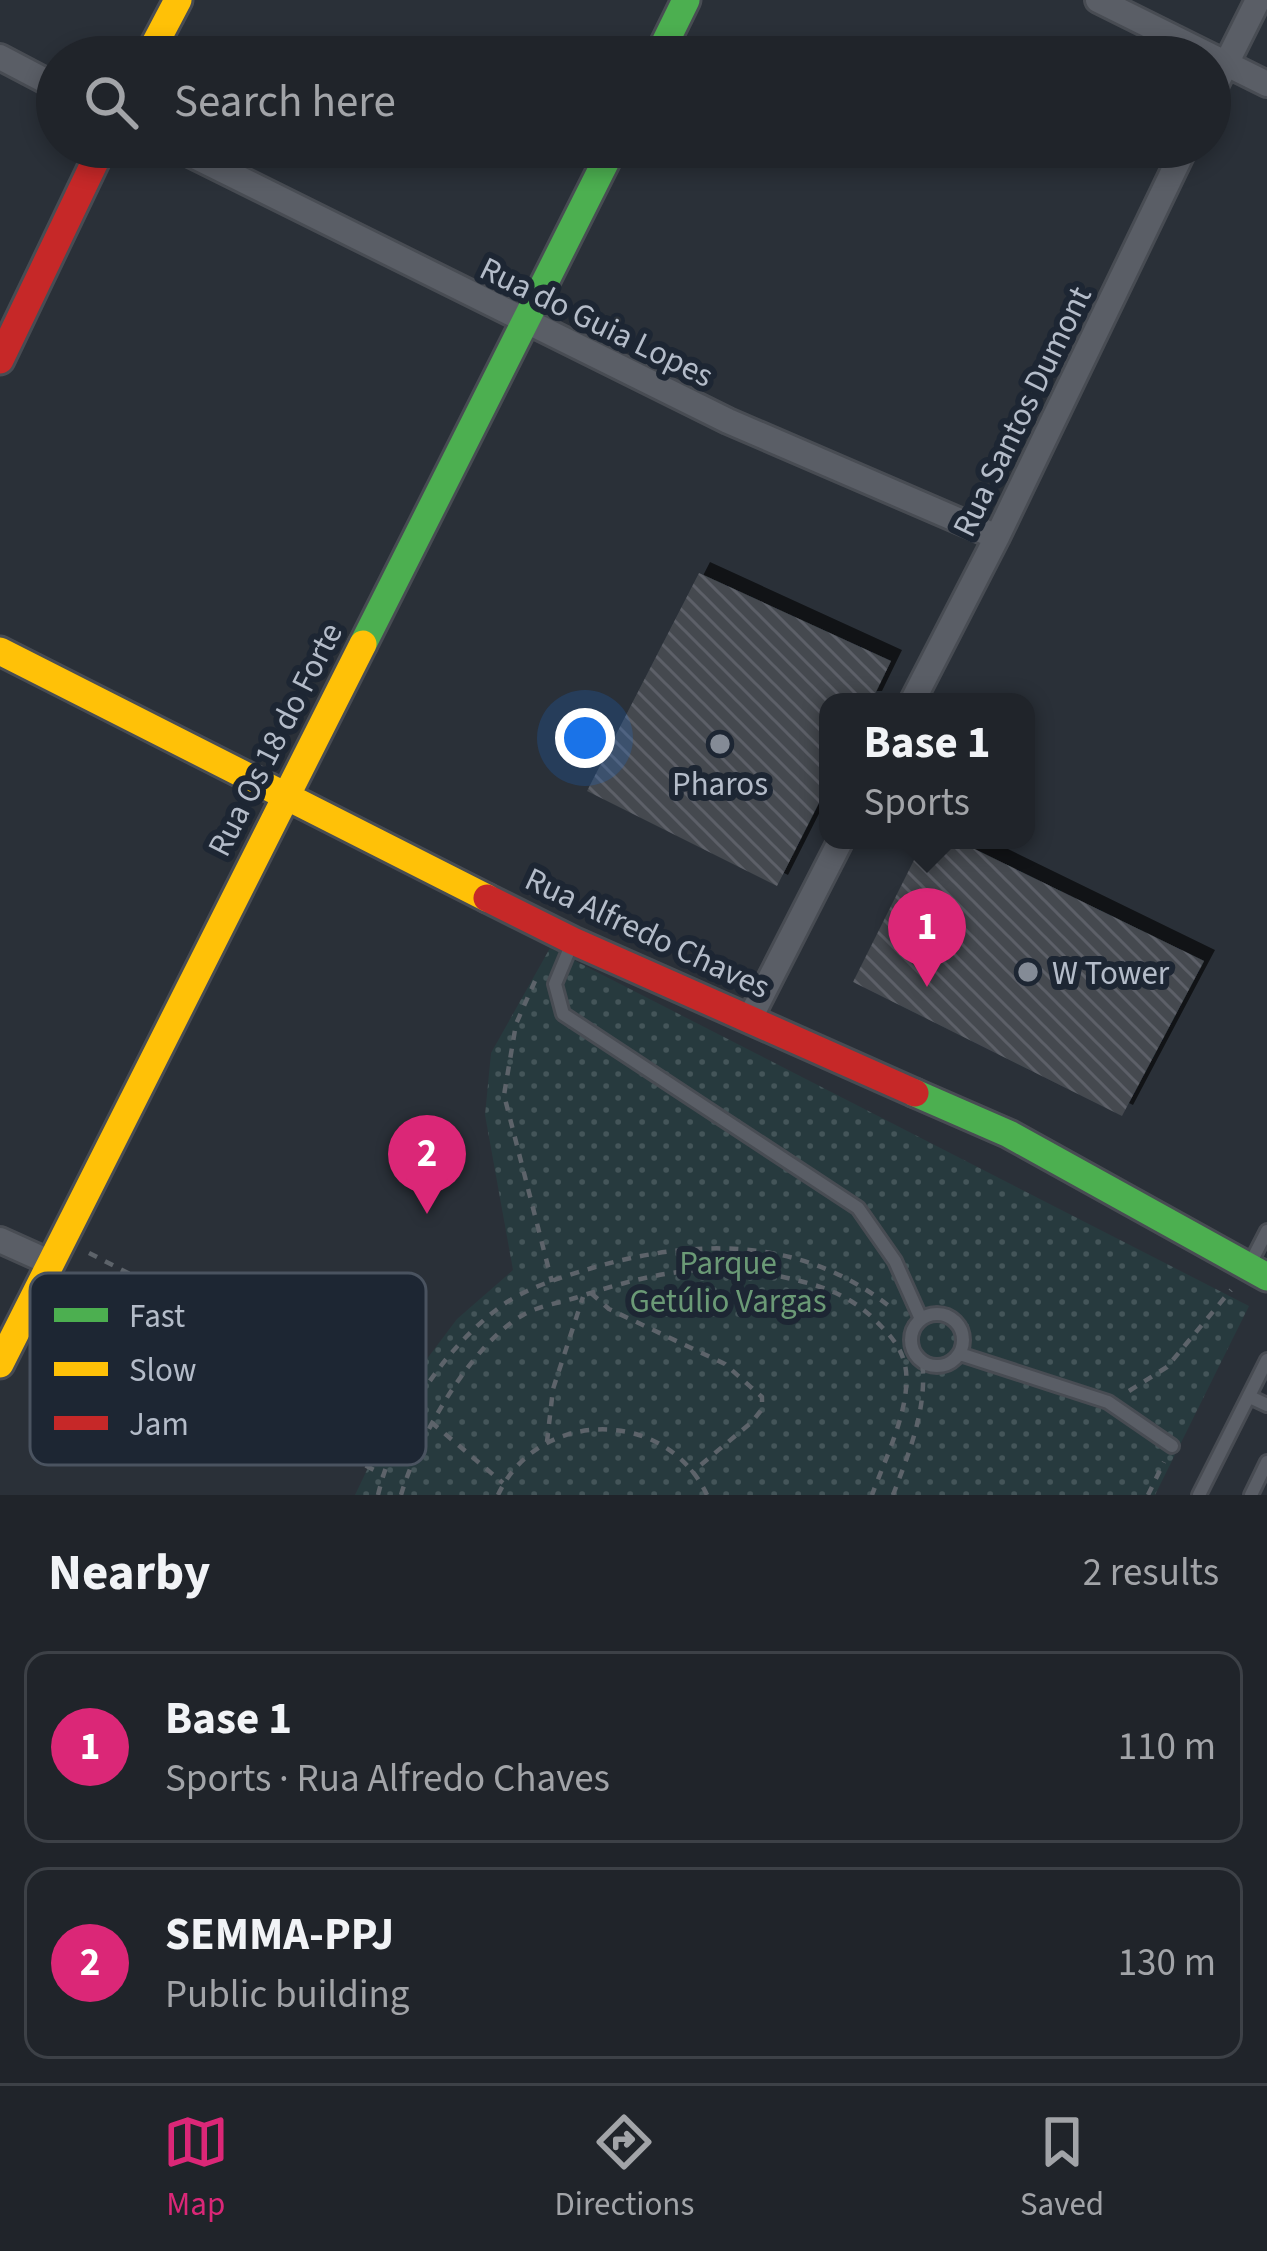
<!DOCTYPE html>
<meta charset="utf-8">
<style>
body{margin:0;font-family:"Source Sans 3",sans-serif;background:#282c32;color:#f1f3f6}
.you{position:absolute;left:585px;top:738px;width:42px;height:42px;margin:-30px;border:9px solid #fff;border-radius:50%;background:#1a73e8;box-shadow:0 0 0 18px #1a73e833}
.badge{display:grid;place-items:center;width:78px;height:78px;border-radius:50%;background:#db2777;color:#fff;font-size:39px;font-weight:700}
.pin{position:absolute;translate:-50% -99px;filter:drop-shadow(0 3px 6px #0008)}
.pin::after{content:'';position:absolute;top:63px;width:42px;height:36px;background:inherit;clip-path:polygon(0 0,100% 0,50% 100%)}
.popup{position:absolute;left:819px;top:693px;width:216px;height:156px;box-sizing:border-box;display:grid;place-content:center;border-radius:24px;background:#20242a;filter:drop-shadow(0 3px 9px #0005);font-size:39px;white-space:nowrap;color:#a2a4a8}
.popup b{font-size:45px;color:#f1f3f6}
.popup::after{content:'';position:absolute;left:50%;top:100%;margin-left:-24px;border:24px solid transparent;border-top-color:#20242a}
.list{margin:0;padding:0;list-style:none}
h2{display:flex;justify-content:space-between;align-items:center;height:156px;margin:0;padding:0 48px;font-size:51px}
h2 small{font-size:39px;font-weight:400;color:#a2a4a8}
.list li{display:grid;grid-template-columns:78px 1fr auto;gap:36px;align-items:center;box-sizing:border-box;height:192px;margin:0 24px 24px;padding:0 24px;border:3px solid #3d4147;border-radius:24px}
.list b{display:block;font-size:45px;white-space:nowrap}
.list p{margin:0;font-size:39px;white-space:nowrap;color:#a2a4a8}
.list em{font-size:39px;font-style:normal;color:#a2a4a8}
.icon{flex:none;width:66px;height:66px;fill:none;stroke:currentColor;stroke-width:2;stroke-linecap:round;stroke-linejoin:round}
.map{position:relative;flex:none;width:1267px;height:1495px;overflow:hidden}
.search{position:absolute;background:#20242a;box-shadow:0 6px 18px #0003;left:36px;right:36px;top:36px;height:132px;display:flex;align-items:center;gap:30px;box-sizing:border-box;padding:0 42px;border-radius:66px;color:#a2a4a8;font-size:45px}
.sheet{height:588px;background:#20242a}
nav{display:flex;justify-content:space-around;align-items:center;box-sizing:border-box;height:168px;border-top:3px solid #3d4147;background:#20242a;font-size:33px;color:#a2a4a8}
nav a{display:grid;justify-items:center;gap:6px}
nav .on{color:#db2777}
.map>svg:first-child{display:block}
.park{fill:url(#park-dots)}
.building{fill:url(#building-back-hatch);filter:url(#shadow)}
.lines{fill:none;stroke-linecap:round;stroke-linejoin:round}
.lane-casing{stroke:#484c53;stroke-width:18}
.street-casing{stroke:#484c53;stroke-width:30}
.fast-casing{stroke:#484c53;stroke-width:33}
.slow-casing{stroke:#484c53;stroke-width:33}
.jam-casing{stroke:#484c53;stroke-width:33}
.path{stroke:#5d636a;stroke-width:4.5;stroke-dasharray:9 9;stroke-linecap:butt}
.lane{stroke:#5a5e66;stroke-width:12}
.street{stroke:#5a5e66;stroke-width:24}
.fast{stroke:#4caf50;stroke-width:27}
.slow{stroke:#ffc107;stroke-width:27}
.jam{stroke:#c62828;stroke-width:27}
.poi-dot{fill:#848b96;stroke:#1d2633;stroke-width:4.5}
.labels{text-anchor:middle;stroke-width:12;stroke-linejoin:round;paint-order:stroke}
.street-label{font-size:33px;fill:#b4bcc9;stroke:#1d2633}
.poi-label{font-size:33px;fill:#b4bcc9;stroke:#1d2633}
.park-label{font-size:33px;fill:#6b9a76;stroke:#1d2633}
.key{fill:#1d2633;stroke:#4a5360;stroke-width:3}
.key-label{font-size:33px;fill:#b4bcc9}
</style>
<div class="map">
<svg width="1267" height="1495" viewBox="0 0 1267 1495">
<defs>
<pattern id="park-dots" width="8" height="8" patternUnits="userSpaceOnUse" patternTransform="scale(3)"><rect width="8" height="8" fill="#273a3e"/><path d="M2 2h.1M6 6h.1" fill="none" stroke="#445559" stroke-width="1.8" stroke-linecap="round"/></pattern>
<pattern id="building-back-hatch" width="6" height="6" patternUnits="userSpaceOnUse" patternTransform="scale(3)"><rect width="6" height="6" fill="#444950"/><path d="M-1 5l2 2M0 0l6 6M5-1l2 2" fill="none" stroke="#5d6168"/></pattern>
<filter id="shadow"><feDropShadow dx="11" dy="-11" stdDeviation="0" flood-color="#0009"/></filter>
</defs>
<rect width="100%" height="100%" fill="#2a3038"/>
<!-- park -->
<path class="park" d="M550 948 1249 1306 1155 1495H355L408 1384 457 1319 513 1270 485 1115 491 1053Z"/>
<!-- building -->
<path class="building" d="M699 573 891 661 871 702H828V785L777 886 587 791Z
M924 840H956L1204 961 1122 1116 853 982Z"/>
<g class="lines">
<!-- lane casing -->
<g class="lane-casing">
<path id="lane" d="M572 943 555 984 563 1014 858 1208 895 1261 921 1319
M1251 1262 1267 1231
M911 1340a26 26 0 1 1 52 0a26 26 0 1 1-52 0Z
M960 1354 1108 1402 1172 1446
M1250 1397 1267 1405
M1199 1495 1267 1360
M1251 1495 1267 1462"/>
</g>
<!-- street casing -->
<g class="street-casing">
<path id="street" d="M1098 0 1267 84
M0 57 57 87
M1210 96 1258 0
M176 147 728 421 997 537
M912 702 997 537 1185 147
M750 1018 841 840
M0 1240 51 1263"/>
</g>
<!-- fast casing -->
<g class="fast-casing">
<path id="fast" d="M658 57 686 0
M363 644 613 147
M915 1093 1009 1134 1267 1277"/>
</g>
<!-- slow casing -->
<g class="slow-casing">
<path id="slow" d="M148 57 178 0
M0 651 487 898
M0 1364 363 644"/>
</g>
<!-- jam casing -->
<g class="jam-casing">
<path id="jam" d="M0 360 102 147
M487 898 573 941 915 1093"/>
</g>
<!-- path -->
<path class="path" d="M535 981 516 1024 504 1095 552 1282
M89 1253 409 1418
M591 1293 609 1309 725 1364 762 1397V1409L752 1422 691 1473
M62 1308 382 1474
M163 1360 191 1306
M1129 1391 1167 1367 1231 1290
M244 1402 271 1348
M431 1422 503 1483
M315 1439 343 1386
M547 1442 553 1389 583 1297
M378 1495C395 1424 441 1351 500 1307 525 1288 562 1277 592 1268 698 1237 805 1237 894 1310
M401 1495C417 1440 471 1344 523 1315 538 1306 559 1303 575 1298 657 1271 715 1259 800 1281 828 1288 852 1298 873 1318 889 1334 903 1347 906 1371 910 1410 885 1459 872 1495
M498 1495C538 1408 666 1407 707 1495
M893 1495C909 1453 928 1407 922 1361
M1148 1495 1164 1462"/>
<!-- lane -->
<use href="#lane" class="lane"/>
<!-- street -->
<use href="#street" class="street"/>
<!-- fast -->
<use href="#fast" class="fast"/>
<!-- slow -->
<use href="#slow" class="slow"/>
<!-- jam -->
<use href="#jam" class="jam"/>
</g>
<!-- markers -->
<g class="poi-dot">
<circle cx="720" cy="744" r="12"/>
<circle cx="1028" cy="972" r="12"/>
</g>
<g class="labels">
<!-- street labels -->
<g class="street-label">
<text transform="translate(597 321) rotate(26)" y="12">Rua do Guia Lopes</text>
<text transform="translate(1021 411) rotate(-64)" y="12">Rua Santos Dumont</text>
<text transform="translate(274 739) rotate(-63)" y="12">Rua Os 18 do Forte</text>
<text transform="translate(648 932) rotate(25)" y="12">Rua Alfredo Chaves</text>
</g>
<!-- poi labels -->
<g class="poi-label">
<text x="720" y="795">Pharos</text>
<text x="1052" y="984" text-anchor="start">W Tower</text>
</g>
<!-- park labels -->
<g class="park-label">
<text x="728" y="1274">Parque<tspan x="728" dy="38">Getúlio Vargas</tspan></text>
</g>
</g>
<!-- legend -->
<rect x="30" y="1273" width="396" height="192" rx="18" class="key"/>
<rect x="54" y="1308" width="54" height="14" fill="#4caf50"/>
<rect x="54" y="1362" width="54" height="14" fill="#ffc107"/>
<rect x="54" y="1416" width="54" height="14" fill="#c62828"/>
<g class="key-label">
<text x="129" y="1327">Fast</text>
<text x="129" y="1381">Slow</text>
<text x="129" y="1435">Jam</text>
</g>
</svg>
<div class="you"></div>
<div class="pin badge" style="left:927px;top:987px">1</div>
<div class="popup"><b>Base 1</b>Sports</div>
<div class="pin badge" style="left:427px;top:1214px">2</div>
<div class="search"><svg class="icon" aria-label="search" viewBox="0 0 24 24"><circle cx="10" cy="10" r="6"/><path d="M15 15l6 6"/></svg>Search here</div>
</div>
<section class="sheet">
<h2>Nearby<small>2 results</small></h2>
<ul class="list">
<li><span class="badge">1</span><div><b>Base 1</b><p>Sports · Rua Alfredo Chaves</p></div><em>110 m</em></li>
<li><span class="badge">2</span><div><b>SEMMA-PPJ</b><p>Public building</p></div><em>130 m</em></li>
</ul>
</section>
<nav>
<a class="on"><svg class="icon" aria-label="map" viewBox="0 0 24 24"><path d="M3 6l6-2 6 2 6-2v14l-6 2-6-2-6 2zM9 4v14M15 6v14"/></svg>Map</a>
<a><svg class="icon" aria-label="directions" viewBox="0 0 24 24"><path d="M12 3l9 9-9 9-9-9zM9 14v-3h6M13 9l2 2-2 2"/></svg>Directions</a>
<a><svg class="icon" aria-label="saved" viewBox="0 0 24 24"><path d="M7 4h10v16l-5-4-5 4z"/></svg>Saved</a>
</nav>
